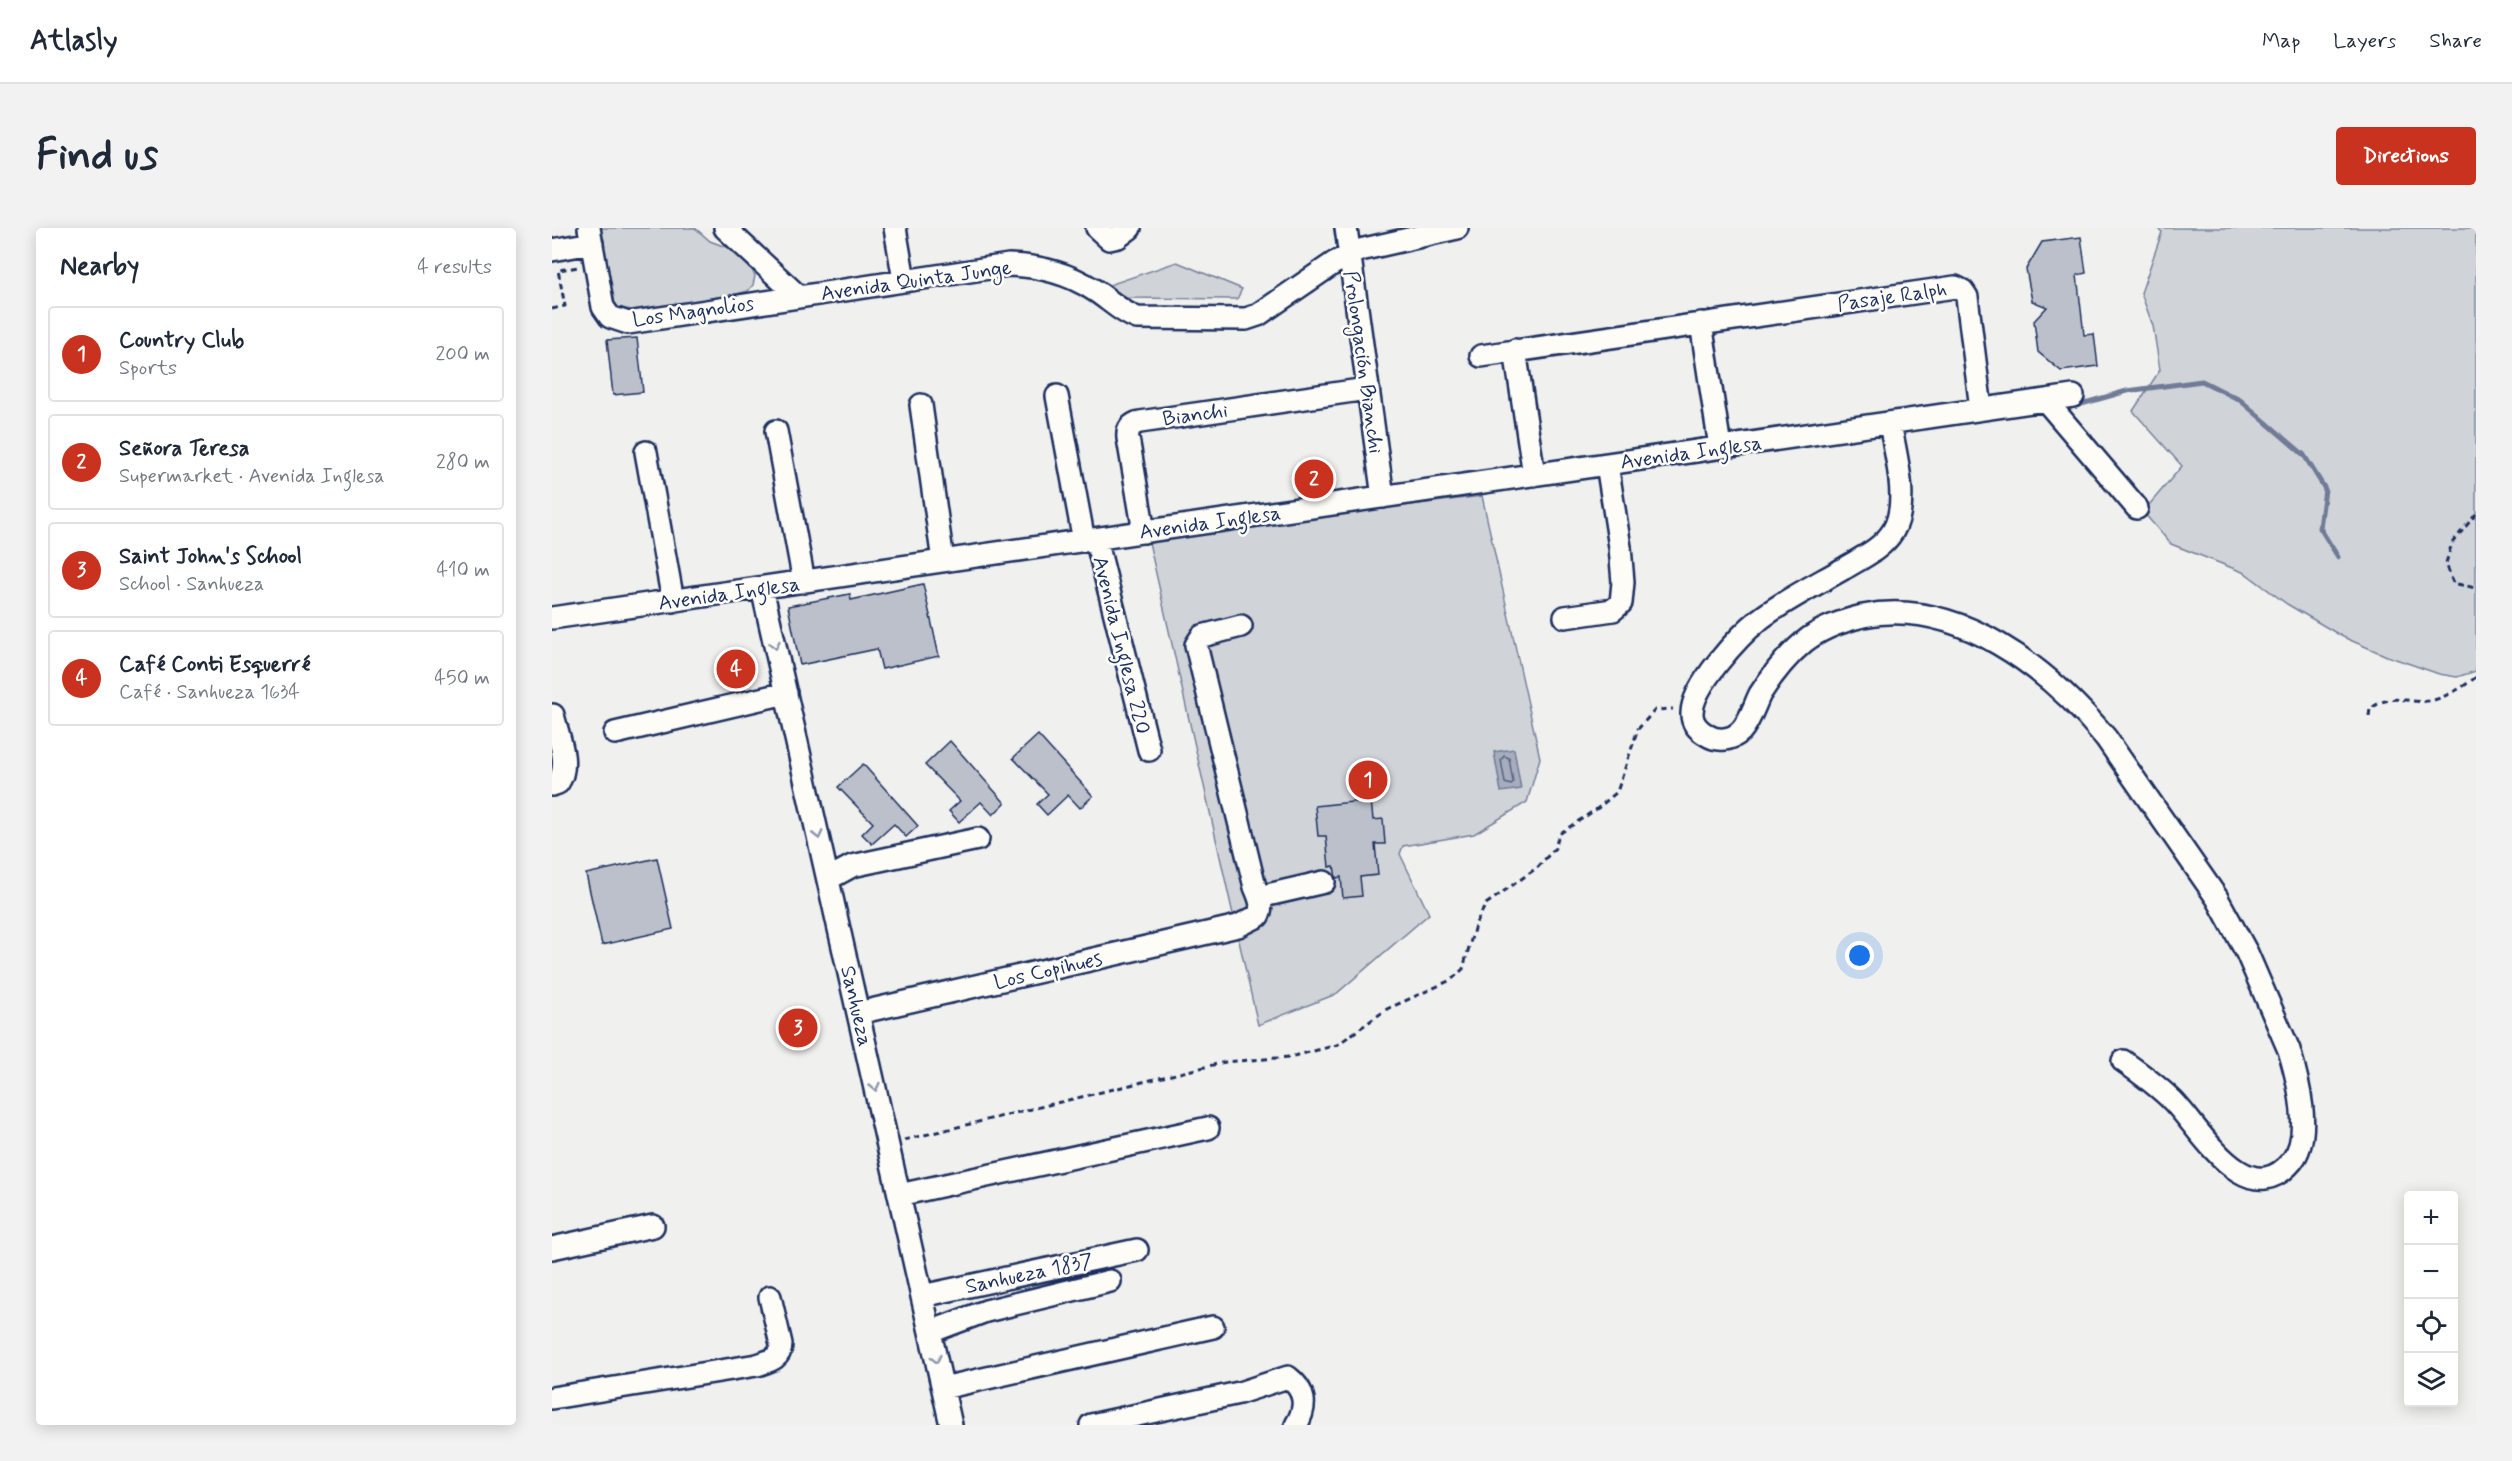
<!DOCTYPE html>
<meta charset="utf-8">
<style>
body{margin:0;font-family:Mynerve,sans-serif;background:#f2f2f3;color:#1f2937}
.controls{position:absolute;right:18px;bottom:18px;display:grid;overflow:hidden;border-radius:6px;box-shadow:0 3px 15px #0003}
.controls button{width:54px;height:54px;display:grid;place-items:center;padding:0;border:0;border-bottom:2px solid #e0e1e3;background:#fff;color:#1f2937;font:30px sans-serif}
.you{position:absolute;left:1308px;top:728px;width:21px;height:21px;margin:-15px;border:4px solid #fff;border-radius:50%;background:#1a73e8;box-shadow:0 0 0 9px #1a73e833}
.badge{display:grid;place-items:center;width:39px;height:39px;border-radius:50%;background:#c8321e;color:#fff;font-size:20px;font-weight:700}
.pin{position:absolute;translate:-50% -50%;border:3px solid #fff;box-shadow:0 2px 6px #0006}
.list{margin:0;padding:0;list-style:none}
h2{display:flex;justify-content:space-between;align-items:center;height:78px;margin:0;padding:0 24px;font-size:26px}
h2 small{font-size:20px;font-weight:400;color:#747a83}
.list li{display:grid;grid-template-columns:39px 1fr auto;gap:18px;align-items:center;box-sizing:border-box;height:96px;margin:0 12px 12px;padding:0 12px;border:2px solid #e0e1e3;border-radius:6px}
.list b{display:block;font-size:22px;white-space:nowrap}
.list p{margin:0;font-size:20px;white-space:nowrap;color:#747a83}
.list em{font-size:20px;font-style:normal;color:#747a83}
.icon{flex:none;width:33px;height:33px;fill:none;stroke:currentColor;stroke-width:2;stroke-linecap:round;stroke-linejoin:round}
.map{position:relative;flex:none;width:1924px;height:1197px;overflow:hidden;border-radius:6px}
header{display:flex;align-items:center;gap:36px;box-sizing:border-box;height:84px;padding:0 30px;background:#fff;border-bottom:2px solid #e0e1e3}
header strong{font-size:28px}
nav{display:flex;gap:33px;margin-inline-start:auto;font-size:21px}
.intro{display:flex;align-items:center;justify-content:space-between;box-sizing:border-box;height:144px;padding:0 36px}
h1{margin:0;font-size:42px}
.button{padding:15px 27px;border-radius:6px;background:#c8321e;color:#fff;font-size:21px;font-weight:700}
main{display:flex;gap:36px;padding:0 36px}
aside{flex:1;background:#fff;border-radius:6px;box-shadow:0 3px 15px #0003}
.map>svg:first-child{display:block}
.green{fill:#d0d3d8;stroke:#76819b;stroke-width:1.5}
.water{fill:#a7adbd;stroke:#6f7b97;stroke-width:1.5}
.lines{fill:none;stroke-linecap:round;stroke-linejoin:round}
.shore{stroke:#536184;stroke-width:1.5}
.stream{stroke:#6f7b97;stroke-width:5}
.building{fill:#bbc0ca;stroke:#1b2f5e;stroke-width:1.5}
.minor-casing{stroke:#1b2f5e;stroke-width:26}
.path{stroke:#1b2f5e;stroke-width:3;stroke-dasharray:6 4.5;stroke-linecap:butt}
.minor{stroke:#fdfcf7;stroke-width:21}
.oneway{stroke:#8c96aa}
.labels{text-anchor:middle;stroke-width:5;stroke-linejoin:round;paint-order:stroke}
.street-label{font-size:21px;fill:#1b2f5e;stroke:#fdfcf7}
</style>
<header>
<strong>Atlasly</strong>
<nav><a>Map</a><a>Layers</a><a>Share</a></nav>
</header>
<div class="intro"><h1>Find us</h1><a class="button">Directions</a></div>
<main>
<aside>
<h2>Nearby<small>4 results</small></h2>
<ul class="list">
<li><span class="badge">1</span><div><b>Country Club</b><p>Sports</p></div><em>200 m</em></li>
<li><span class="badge">2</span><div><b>Señora Teresa</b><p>Supermarket · Avenida Inglesa</p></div><em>280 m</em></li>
<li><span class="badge">3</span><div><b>Saint John's School</b><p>School · Sanhueza</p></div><em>410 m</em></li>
<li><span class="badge">4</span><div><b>Café Conti Esquerré</b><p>Café · Sanhueza 1634</p></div><em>450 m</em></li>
</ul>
</aside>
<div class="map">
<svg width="1924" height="1197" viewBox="0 0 1924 1197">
<rect width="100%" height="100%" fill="#f0f0ee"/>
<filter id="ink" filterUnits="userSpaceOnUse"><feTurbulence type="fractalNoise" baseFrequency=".0167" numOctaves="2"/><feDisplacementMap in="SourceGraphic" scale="12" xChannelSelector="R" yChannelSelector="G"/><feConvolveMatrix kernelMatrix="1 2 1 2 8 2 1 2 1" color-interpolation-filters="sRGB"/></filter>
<g filter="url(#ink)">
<!-- green -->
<path class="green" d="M47 0H143L158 13 179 21 200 42 203 48 201 57 196 63 177 68 79 82 66 79 60 73Z
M1605 0H1924V443L1905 449 1887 446 1835 428 1791 409 1735 376 1693 345 1619 316 1591 284 1630 238 1581 183 1608 142 1601 98 1589 65 1610 4Z
M625 34 690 61 685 71 570 70 557 57Z
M930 268 988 530 975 574 922 606 851 618 848 626 877 686 784 766 706 797 596 310Z"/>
<!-- water -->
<path class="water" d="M962 521 969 561 949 564 942 524Z"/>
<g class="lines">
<!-- shore -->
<path class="shore" d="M952 528 957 530 961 554 959 557 953 555 949 532Z"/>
<!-- stream -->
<path class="stream" d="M1519 179 1575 163 1650 153 1688 172 1752 227 1773 261 1768 300 1786 329"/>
</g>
<!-- building -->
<path class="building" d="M1529 9 1534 45 1525 47 1532 107 1542 106 1546 138 1509 143 1486 124 1482 93 1495 79 1480 73 1474 41 1490 14Z
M85 110 91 164 61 167 55 112Z
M371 356 387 428 330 441 325 421 248 437 236 378 298 366 299 372Z
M486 507 541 568 528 580 516 567 495 587 485 576 496 566 461 530Z
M398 513 453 575 441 587 429 574 407 594 397 583 408 573 373 537Z
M311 536 366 598 354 609 342 596 320 616 310 606 321 595 286 559Z
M819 572 821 592 831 591 833 616H823L826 647 808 649 810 668 791 670 789 649 784 650 782 638 777 639 774 608H766L763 578Z
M105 630 121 701 50 717 34 646Z"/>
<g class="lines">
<!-- minor casing -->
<g class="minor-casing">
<path id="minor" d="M37 0 51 79 58 89 76 95 457 37C488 38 516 45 542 62 557 71 568 84 585 90L694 91 706 87 782 35 808 22 905 0
M173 0 246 68
M343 0 352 52
M545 0 557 11 566 9 578 0
M794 0 831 269
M0 22 40 15
M1149 95 1168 219
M963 122 982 247
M929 128 1403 59 1411 63 1415 69 1429 181
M505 168 532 313
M1494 173 1585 280
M369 177 391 333
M1338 195C1343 225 1358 275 1341 303 1330 321 1309 330 1291 341 1263 357 1233 372 1208 391 1188 407 1139 459 1140 486 1140 496 1148 503 1155 507 1166 514 1180 512 1189 503 1198 493 1202 478 1208 466 1220 447 1235 428 1252 414 1269 400 1290 393 1311 388 1406 369 1497 441 1554 510L1665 670 1695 725 1737 822C1746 852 1761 907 1740 933 1695 987 1648 900 1621 873 1606 858 1588 845 1571 833
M224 203 252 354
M94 224 121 373
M592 304 576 210C575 201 579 196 588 194L815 161
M544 311 597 522
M210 360 399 1197
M1013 389 1061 382 1069 375 1071 354 1068 319 1055 236
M0 390 1521 168
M63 505 234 465
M0 557 6 555C19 536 6 508 1 487
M276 651 300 638 426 611
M707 669 772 654
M306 785 686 698 706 688C712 678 707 669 703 659L644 417 650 408 689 398
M347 967 656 900
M0 1020 101 998
M370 1068 585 1022
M378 1104 434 1083 558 1053
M391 1160 661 1099
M0 1170 205 1137C217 1133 229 1131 229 1116L218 1069
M539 1197 687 1165 736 1149C753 1162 756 1178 744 1197"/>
</g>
<!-- path -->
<path class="path" d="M0 81 13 78 6 42 27 39
M1924 286 1900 315 1894 335 1901 355 1924 360
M1817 488 1818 481C1843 462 1857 478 1882 472 1896 468 1913 458 1924 449
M352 912 673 834 738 829 785 817 835 781 899 752 911 741 923 697 934 676 986 639 1003 620 1007 606 1046 580 1065 564 1086 501 1103 482 1121 481"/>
<!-- minor -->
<use href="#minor" class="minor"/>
</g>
<!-- one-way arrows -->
<defs><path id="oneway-chevron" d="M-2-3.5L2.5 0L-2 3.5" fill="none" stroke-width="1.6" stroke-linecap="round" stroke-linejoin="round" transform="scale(1.5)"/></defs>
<g class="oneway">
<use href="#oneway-chevron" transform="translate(223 417) rotate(77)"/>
<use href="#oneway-chevron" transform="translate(266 607) rotate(77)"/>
<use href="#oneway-chevron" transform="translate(323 859) rotate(77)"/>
<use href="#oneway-chevron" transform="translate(384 1131) rotate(77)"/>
</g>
</g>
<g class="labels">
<!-- street labels -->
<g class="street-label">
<text transform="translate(364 52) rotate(-8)" y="7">Avenida Quinta Junge</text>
<text transform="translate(1340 68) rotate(-8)" y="7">Pasaje Ralph</text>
<text transform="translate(141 83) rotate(-8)" y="7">Los Magnolios</text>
<text transform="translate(812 134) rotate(82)" y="7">Prolongación Bianchi</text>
<text transform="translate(643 186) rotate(-8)" y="7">Bianchi</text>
<text transform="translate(1139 224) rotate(-8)" y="7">Avenida Inglesa</text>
<text transform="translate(658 294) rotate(-8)" y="7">Avenida Inglesa</text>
<text transform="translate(177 365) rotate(-8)" y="7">Avenida Inglesa</text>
<text transform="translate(570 417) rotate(76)" y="7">Avenida Inglesa 220</text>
<text transform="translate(496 742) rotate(-13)" y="7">Los Copihues</text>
<text transform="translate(305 778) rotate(77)" y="7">Sanhueza</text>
<text transform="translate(477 1045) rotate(-12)" y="7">Sanhueza 1837</text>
</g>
</g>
</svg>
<div class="controls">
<button>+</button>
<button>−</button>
<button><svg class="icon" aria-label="locate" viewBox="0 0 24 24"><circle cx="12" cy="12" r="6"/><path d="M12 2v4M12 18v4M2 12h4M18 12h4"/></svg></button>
<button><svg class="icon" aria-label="layers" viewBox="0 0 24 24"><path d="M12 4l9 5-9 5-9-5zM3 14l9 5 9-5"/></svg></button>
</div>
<div class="you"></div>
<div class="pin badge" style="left:816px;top:552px">1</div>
<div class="pin badge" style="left:762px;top:251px">2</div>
<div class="pin badge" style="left:246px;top:800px">3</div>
<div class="pin badge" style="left:184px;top:441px">4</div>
</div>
</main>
